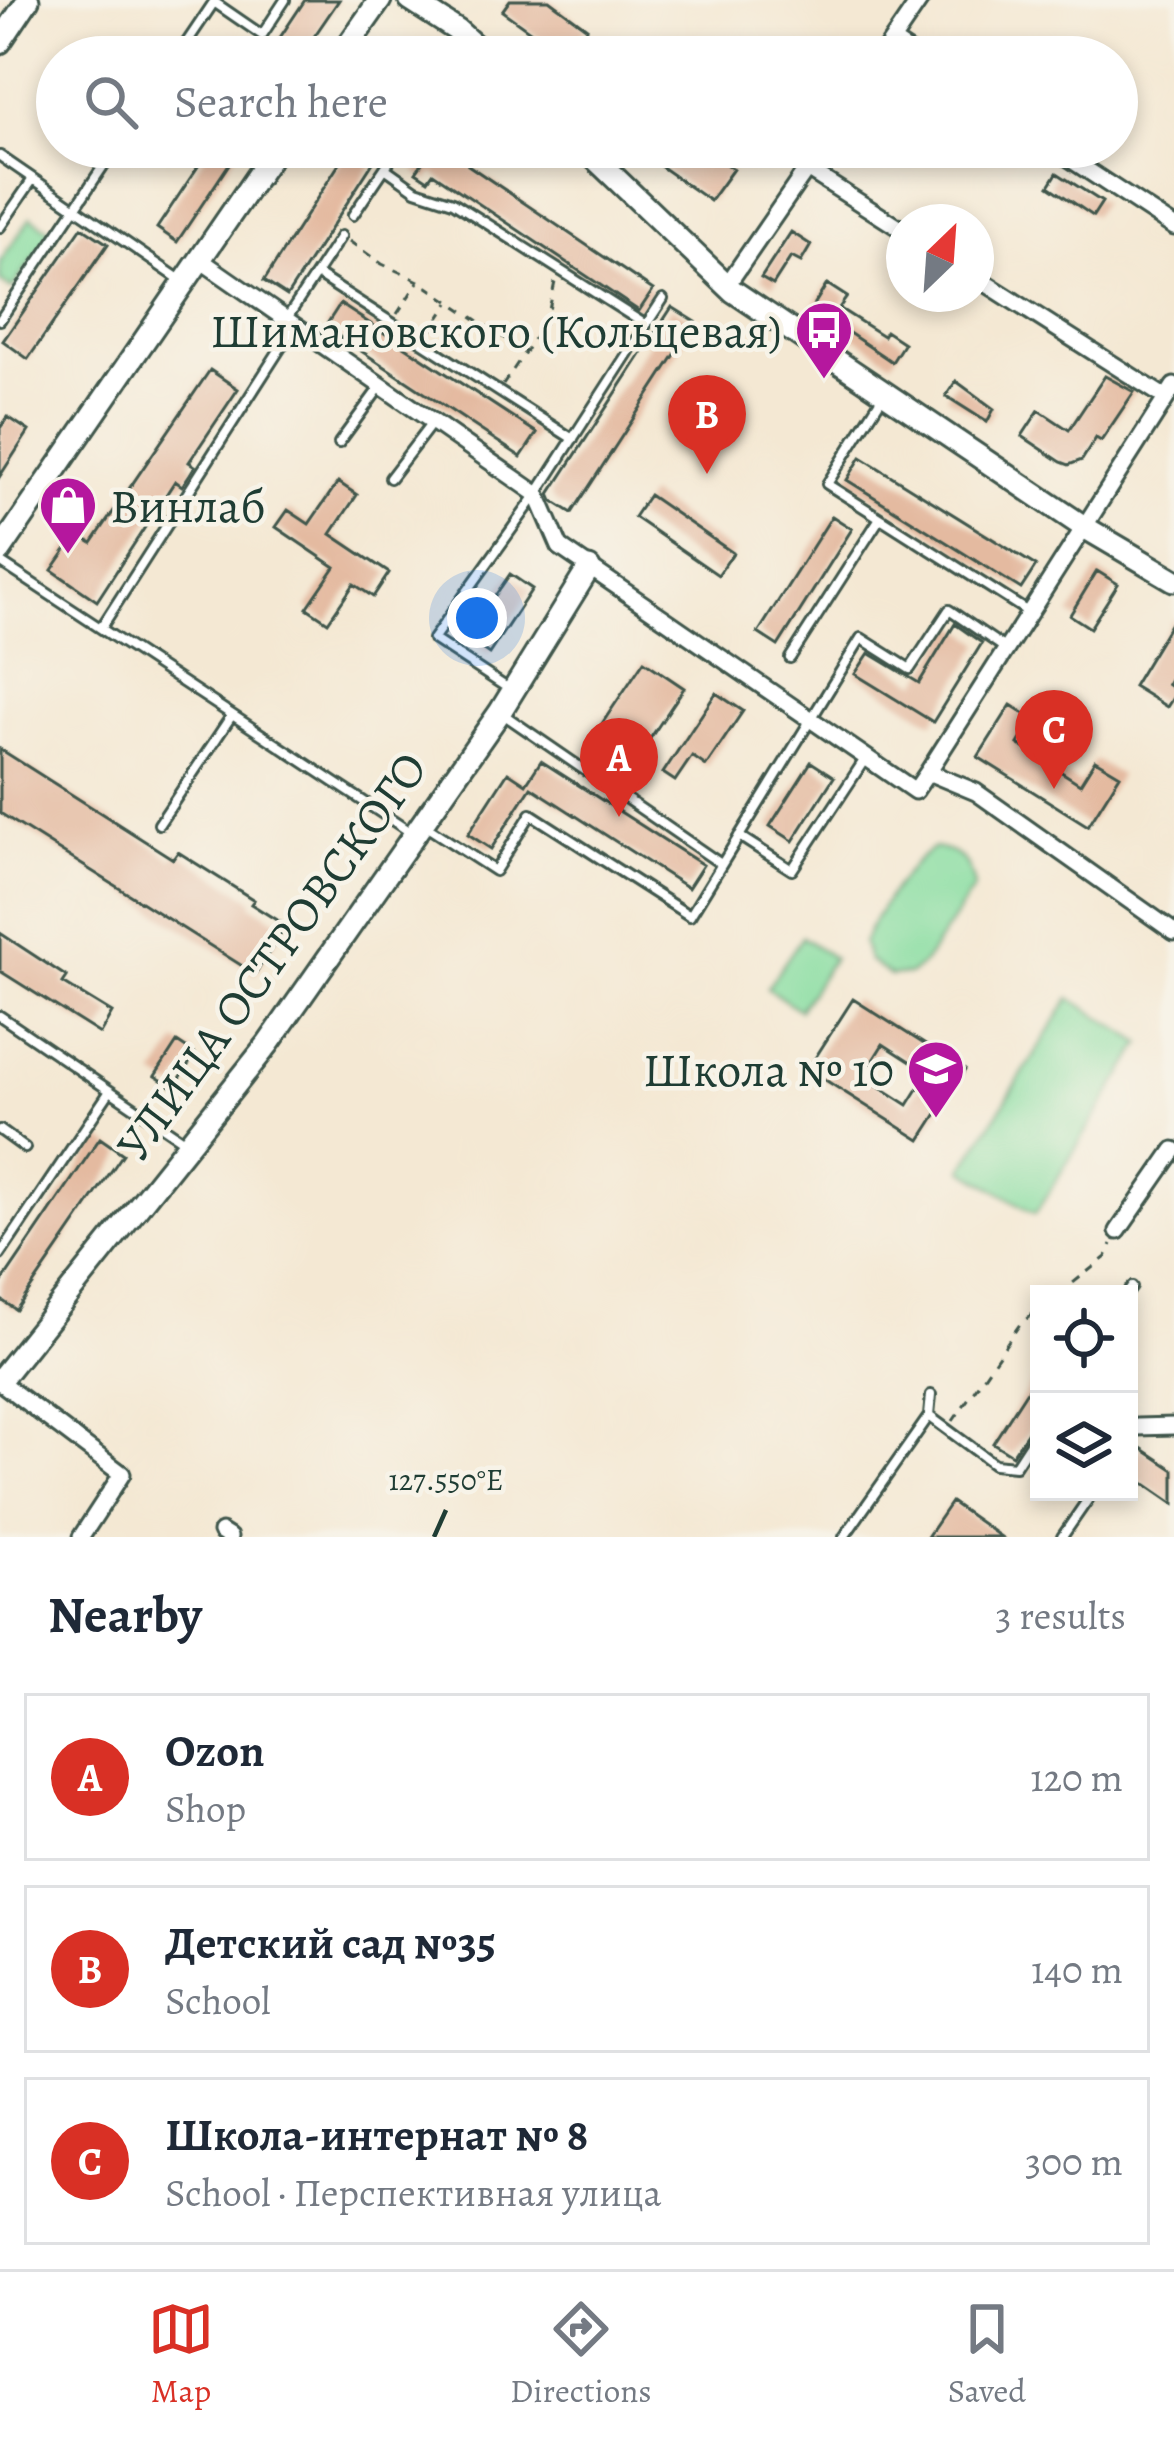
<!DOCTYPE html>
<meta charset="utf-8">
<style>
body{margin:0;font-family:Alegreya,serif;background:#f2f2f3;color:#1f2937}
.controls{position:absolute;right:36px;bottom:36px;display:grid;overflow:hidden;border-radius:0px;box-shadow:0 6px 18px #0003}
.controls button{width:108px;height:108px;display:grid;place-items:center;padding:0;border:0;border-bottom:3px solid #e0e1e3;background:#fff;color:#1f2937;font:60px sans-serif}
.compass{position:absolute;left:886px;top:204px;width:108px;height:108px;border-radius:50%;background:#fff;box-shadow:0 6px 18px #0003;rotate:25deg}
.you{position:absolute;left:477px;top:618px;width:42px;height:42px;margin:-30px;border:9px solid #fff;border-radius:50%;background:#1a73e8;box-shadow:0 0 0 18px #1a73e833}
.badge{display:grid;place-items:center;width:78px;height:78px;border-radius:50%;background:#d93025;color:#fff;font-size:39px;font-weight:700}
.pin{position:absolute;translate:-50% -99px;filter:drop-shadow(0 3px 6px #0008)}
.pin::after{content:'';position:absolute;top:63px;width:42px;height:36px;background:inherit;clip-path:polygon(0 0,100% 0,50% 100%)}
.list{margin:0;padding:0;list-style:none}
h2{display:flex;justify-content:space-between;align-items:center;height:156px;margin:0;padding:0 48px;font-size:51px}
h2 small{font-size:39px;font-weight:400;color:#747a83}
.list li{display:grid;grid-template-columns:78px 1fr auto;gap:36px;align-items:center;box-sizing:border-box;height:168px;margin:0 24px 24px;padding:0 24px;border:3px solid #e0e1e3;border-radius:0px}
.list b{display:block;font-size:45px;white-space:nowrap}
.list p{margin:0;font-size:39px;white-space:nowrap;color:#747a83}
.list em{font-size:39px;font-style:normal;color:#747a83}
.icon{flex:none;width:66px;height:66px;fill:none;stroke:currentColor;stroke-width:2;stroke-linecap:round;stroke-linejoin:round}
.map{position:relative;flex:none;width:1174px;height:1537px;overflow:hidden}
.search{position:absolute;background:#fff;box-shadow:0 6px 18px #0003;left:36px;right:36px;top:36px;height:132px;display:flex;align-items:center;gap:30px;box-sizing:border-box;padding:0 42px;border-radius:66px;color:#747a83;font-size:45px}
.sheet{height:732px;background:#fff}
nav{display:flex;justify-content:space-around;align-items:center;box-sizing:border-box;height:168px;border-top:3px solid #e0e1e3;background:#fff;font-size:33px;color:#747a83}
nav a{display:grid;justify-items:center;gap:6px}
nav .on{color:#d93025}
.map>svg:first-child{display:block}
.green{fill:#87dda0;stroke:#538d6a;stroke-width:3}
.building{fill:#e4baa0;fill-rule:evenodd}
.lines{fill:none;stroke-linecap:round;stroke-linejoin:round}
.lane-casing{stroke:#3f574c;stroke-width:14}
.street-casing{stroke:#3f574c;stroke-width:21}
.secondary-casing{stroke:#3f574c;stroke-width:27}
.path{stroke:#3f574c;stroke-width:3;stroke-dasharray:9 9;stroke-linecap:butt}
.lane{stroke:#fff;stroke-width:8}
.street{stroke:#fff;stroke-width:15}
.secondary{stroke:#fff;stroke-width:21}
.ticks{fill:none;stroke:#1f3d34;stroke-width:4.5}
.labels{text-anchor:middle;stroke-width:9;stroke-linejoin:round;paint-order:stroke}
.poi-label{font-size:48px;fill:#1f3d34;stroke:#f7f3e8;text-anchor:end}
.street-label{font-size:48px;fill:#1f3d34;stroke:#f7f3e8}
.ticks-label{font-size:30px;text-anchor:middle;fill:#1f3d34;stroke:#f7f3e8;stroke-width:9;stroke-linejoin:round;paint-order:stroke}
</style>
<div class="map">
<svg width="1174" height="1537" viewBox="0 0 1174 1537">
<rect width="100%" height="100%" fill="#f7f3e8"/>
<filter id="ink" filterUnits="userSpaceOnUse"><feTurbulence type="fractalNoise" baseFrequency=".00833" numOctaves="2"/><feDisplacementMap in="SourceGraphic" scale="24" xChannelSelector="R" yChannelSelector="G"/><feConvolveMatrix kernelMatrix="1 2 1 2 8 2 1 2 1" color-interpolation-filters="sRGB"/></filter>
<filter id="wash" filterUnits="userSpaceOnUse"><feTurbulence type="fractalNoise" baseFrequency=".004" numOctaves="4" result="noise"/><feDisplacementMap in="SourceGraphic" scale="48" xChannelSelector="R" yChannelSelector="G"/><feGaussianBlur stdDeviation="2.7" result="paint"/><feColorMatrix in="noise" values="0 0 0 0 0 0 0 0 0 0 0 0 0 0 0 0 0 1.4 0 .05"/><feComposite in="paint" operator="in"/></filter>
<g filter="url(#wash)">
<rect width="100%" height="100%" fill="#f4e8d3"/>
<!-- green -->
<path class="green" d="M31 217 53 232 12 289 0 281V262Z
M935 848C961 852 970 863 974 888L923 964 910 974 890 976 868 960 863 943C874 917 909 859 935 848Z
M802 937 833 958 799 1010 767 988Z
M1070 998 1142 1043 1035 1214 963 1169Z"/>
<g id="blocks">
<!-- building -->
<path class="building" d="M305 0H339L300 57H267Z
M510 0H549L587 28 566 57 502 11Z
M211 147H229L237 152 177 242 157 228Z
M350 147H383L287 296 264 281Z
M433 147H480L468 165 653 290 639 311 433 173 428 180 416 172Z
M674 147H701L733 169 710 201 660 166Z
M1057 173 1102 202 1093 216 1049 186Z
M82 227 108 244 28 359 3 341Z
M791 232 811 245 801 262 791 257 773 285 761 278Z
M827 284 847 297 839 308 883 336 886 331 904 343 892 362 812 308Z
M340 304 537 433 521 457 325 327Z
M672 307 696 322 572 513 553 501 550 494Z
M210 370 238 389 189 462 195 466 190 474 182 486 175 481 97 601 52 570 77 534 92 543Z
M1105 376 1134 392 1101 441 1096 438 1082 460 1069 465 1061 462 1022 436 1039 410 1069 430Z
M956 381 994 409 987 422 946 396Z
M8 417 29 431 0 476V428Z
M861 457 1036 566 1021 589 847 480Z
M338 482 357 495 331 534 389 573 373 597 354 584 328 622 307 608 335 567 276 527 288 510 309 524Z
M649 495 733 553 718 575 634 517Z
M832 516 852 529 778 646 758 633Z
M1097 571 1118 584 1090 628 1070 615Z
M510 574 532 589 489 654 466 638Z
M1174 618V672L1167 684 1174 689V696L1167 707 1133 686Z
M955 624 982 643 933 722 855 674 869 653 919 683Z
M644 661 684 688 637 758 597 731Z
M716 693 743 711 706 766 692 756 675 781 663 773Z
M1011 705 1033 719 1018 744 1080 784 1095 760 1120 775 1088 826 978 757Z
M0 749 173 859 178 852 254 900 251 904 286 926 255 974 0 813Z
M541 761 703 865 688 888 531 787 491 849 468 834 508 772 526 784Z
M811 762 834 777 793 841 770 826Z
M0 933 67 977 63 983 112 1013 100 1034 0 971Z
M853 999 965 1070 920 1140 808 1069ZM883 1044 928 1073 908 1105 863 1076Z
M177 1042 195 1054 174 1088 155 1076Z
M100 1138 123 1154 16 1310 0 1299V1285Z
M1039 1372V1415L1012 1455 993 1443Z
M1141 1448 1174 1470V1504L1129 1473V1465Z
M951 1502 1001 1537H927Z"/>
</g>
</g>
<g filter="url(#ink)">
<use href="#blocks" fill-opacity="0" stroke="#3f574c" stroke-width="3"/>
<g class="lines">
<!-- lane casing -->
<g class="lane-casing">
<path id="lane" d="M177 57 214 2 262 35 285 0
M0 156 182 281
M385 168 416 190 453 202 646 325 537 494 433 639 512 691
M353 215 399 147
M0 227 33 179
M316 274 573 439
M287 318 341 236
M0 320 116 147
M646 325 663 299
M884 394 827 484 1028 612
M339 443 380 387
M390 478 432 423
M0 562 410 832
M101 628 294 327
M790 658 880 518
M500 712 721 864
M159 824 232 715
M424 825 495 871 531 814 690 916 861 638 910 669 949 610 1006 649
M739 836 792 870 865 759
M0 1016 187 1143
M0 1130 25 1148
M0 1255 110 1091
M1127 1294 1132 1287
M929 1416 994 1464 1015 1466 1039 1429
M844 1537 929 1416 931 1395
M1062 1537 1093 1492"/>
</g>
<!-- street casing -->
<g class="street-casing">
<path id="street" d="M892 41 916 57
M881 57 920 0
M1052 147 1174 227
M807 169 904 231
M199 259 537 494 560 547 915 791 928 772 976 792 1174 932
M976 277 1166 398
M727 285 822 147
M928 772 1174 386
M1118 1231 1174 1150
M0 1382 122 1474 81 1537
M1137 1427 1174 1426
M221 1532 229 1537"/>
</g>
<!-- secondary casing -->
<g class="secondary-casing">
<path id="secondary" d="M410 0 458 31 487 57
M0 42 28 0
M340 57 380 0
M583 147 733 291 1084 527 1174 580
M0 551 277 147
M0 1380 268 1044 500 712 589 568"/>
</g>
<!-- path -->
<path class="path" d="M349 241 382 264 419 281 525 352
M397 314 418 282
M428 335 449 303
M503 385 547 319 555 282
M1059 1294 1106 1257 1112 1244
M953 1421 1020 1324 1039 1309"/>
<!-- lane -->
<use href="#lane" class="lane"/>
<!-- street -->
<use href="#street" class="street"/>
<!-- secondary -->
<use href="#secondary" class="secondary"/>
</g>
</g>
<!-- ticks -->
<path class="ticks" d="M434 1537 446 1510"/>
<!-- icons -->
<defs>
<g id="bus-pin" transform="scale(3)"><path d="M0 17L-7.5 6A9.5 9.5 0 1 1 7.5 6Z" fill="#b5179e" stroke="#f7f3e8"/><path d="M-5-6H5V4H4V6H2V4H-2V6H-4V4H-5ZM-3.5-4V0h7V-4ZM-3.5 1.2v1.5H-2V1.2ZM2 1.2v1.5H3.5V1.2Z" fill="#fff"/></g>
<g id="shop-pin" transform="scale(3)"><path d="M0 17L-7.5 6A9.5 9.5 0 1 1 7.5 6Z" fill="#b5179e" stroke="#f7f3e8"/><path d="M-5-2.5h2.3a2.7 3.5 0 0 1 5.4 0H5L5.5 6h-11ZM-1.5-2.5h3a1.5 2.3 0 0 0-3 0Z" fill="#fff"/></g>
<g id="school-pin" transform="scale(3)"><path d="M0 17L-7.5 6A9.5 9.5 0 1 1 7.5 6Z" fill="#b5179e" stroke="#f7f3e8"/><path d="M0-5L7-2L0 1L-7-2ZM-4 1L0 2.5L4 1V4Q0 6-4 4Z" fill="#fff"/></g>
</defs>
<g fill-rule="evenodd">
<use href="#bus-pin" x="824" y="330"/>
<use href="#shop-pin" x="68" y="505"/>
<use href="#school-pin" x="936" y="1069"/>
</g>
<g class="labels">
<!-- poi labels -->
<g class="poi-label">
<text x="782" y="347">Шимановского (Кольцевая)</text>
<text x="110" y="522" text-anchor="start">Винлаб</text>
<text x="894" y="1086">Школа № 10</text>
</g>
<!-- street labels -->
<g class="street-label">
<text transform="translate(271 956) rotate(-54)" y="17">УЛИЦА ОСТРОВСКОГО</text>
</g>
</g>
<g class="ticks-label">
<text x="446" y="1490">127.550°E</text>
</g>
</svg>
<div class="controls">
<button><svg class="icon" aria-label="locate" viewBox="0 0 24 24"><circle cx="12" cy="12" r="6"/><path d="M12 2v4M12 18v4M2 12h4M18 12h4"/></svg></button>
<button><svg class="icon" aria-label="layers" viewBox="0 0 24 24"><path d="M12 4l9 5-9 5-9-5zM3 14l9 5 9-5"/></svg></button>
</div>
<svg class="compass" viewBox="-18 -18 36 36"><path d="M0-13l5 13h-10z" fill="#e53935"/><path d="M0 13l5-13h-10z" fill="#747a83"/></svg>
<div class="you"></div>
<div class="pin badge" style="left:619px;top:817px">A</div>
<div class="pin badge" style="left:707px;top:474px">B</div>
<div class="pin badge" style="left:1054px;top:789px">C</div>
<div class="search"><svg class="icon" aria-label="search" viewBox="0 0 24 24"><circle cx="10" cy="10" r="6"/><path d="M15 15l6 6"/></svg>Search here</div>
</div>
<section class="sheet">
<h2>Nearby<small>3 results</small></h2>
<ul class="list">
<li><span class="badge">A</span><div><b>Ozon</b><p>Shop</p></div><em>120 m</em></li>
<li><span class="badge">B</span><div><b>Детский сад №35</b><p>School</p></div><em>140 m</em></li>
<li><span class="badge">C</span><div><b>Школа-интернат № 8</b><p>School · Перспективная улица</p></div><em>300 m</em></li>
</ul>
</section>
<nav>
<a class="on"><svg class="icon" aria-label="map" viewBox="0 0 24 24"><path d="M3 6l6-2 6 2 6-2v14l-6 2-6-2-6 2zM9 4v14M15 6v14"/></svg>Map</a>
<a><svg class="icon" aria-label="directions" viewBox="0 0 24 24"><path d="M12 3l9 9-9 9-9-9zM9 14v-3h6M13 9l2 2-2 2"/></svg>Directions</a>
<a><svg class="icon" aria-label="saved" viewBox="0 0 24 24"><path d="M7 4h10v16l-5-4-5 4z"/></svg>Saved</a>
</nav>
